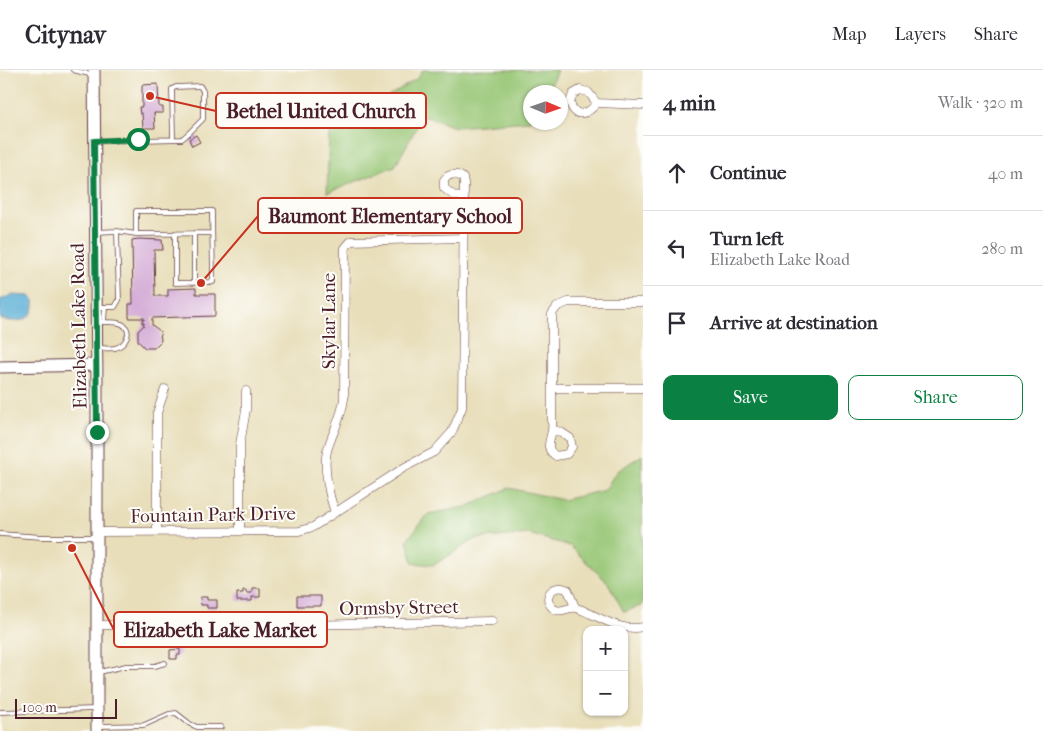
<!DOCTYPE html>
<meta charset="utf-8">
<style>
body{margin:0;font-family:"IM FELL French Canon",serif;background:#f2f2f3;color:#2b2b33}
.controls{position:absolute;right:15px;bottom:15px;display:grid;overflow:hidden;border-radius:10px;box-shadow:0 1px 4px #0004}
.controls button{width:45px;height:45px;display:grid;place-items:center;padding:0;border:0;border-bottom:1px solid #e1e1e2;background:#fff;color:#2b2b33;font:25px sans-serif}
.compass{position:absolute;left:523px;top:15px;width:45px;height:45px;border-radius:50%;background:#fff;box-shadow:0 1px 4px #0004;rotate:92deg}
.scale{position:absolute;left:15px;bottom:12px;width:102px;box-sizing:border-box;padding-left:5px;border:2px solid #4a1f2b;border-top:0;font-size:14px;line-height:18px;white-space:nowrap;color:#4a1f2b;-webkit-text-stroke:4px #fdfcf7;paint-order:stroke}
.stop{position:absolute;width:15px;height:15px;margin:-11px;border:4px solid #0b8043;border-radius:50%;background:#fff}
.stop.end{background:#0b8043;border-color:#fff;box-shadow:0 1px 5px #0008}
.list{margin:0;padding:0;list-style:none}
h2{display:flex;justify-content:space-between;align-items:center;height:65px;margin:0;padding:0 20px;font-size:21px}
h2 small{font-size:16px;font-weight:400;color:#7c7c81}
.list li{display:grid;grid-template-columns:32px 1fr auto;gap:15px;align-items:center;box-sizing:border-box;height:75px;padding:0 20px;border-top:1px solid #e1e1e2}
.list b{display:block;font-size:19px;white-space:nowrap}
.list p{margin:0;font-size:16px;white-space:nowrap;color:#7c7c81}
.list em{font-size:16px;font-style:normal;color:#7c7c81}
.actions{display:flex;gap:10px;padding:15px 20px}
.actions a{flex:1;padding:11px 0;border:1px solid #0b8043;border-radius:10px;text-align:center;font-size:18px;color:#0b8043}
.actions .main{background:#0b8043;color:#fff}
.icon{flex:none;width:28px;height:28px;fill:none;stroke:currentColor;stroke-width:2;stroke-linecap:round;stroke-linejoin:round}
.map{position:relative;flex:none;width:643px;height:661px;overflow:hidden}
header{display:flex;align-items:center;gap:30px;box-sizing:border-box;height:70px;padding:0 25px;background:#fff;border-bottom:1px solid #e1e1e2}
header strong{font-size:24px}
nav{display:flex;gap:28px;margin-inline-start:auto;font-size:18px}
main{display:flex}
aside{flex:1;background:#fff}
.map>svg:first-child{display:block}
.green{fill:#97c675;stroke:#707250}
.water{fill:#58aed5;stroke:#516680}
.building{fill:#d5afd8}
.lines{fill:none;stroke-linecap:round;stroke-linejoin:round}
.lane-casing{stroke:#623c40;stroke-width:5.5}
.street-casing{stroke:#623c40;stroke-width:9}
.secondary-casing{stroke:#623c40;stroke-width:13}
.lane{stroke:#fff;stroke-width:4}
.street{stroke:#fff;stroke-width:8}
.secondary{stroke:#fff;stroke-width:11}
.route{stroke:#0b8043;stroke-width:6}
.labels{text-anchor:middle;stroke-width:4;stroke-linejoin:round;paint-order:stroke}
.street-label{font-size:19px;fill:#4a1f2b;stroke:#fdfcf7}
.leader{fill:none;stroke:#c8321e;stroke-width:2}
.callout-dot{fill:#c8321e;stroke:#fdfcf7;stroke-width:2}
.callout{fill:#fdfcf7;stroke:#c8321e;stroke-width:2}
.callout-label{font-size:20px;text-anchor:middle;font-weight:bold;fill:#4a1f2b}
</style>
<header>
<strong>Citynav</strong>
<nav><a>Map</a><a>Layers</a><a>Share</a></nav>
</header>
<main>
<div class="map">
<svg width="643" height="661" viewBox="0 0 643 661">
<rect width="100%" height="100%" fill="#fdfcf7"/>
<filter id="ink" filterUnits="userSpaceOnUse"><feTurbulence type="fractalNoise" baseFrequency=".02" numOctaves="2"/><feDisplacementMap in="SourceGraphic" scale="10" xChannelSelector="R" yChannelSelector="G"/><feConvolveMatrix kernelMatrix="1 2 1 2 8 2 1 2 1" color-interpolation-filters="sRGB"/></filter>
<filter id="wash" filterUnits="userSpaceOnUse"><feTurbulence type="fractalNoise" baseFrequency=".0096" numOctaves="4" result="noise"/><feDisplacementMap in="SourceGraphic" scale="20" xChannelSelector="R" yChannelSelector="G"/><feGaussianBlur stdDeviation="1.12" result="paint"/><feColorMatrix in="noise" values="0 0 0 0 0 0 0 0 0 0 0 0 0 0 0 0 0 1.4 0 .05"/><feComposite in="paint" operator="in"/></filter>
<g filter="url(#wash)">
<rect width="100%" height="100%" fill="#e8deba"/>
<!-- green -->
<path class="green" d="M422 0H557L548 22H530V51L455 57 423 46 395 96 327 123 329 63 418 8Z
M642 385 643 535 624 542 608 513 570 476 529 464 475 469 434 495 413 493 407 470 428 444 466 437 509 418 563 430 605 420 616 402Z"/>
<!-- water -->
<path class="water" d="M12 225 30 226 34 230C36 251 17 254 1 249L0 247V230Z"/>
<g id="blocks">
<!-- building -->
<path class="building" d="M158 14 159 37H163V43H154L155 58H143L142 43 140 44 139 37H142V15Z
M196 65 200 72 192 76 189 69Z
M139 169 162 170 163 180H154L155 226H168V219L196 218V224H215V246L152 248V255L160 261 161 271 154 278H145L138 271V261L144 255V253H142V250H144V248H129V234H133L132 170Z
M252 518H260V527H252V531H237V523H243V520H246V523H252Z
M297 526H321V536H297Z
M200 527H207V530H217V538H207V535H201Z
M180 579V585H177V589H170V580Z"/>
</g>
</g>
<g filter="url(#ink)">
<use href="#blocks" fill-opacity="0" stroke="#623c40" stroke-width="1"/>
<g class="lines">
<!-- lane casing -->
<g class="lane-casing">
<path id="lane" d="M73 0 93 5
M96 71 182 69 190 62 203 49V21L200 16 176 17 172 19 173 69
M117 161 136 164 212 163
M96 162 117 161 119 230 115 237H98
M194 163V213
M136 164V141H212L213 212 175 213V163
M98 252C106 252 115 251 122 254 134 261 125 276 115 278 110 279 104 278 99 278
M104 252 105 237
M0 464 42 467H95
M99 602 126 596H155L165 593
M0 642 95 639
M99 656 144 655 169 644 176 643 190 654 197 657H221"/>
</g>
<!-- street casing -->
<g class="street-casing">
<path id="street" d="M580 20 588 22 597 33C588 44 575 50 570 32L573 24Z
M597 33 643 35
M552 318H643
M553 360 561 362 570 368 572 377 567 384 556 386C541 377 555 365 552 353V244L557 237 568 232H643
M335 442C329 426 323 397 327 381 332 363 342 347 344 329L345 178 351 171 463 168
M240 460V374L246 340V321
M157 461V343L165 319
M97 462 299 461 313 457 405 397 434 382 452 362 462 338 464 113 463 108C457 103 449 103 444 110V118L453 125 464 128
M575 537 568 520C556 513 542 524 551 536 558 546 568 536 576 538 581 539 586 542 591 544 608 552 624 561 643 557
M96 555 254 556 492 551"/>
</g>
<!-- secondary casing -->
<g class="secondary-casing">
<path id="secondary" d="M94 0 97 315V661
M0 297 97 295"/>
</g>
<!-- lane -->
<use href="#lane" class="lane"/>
<!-- street -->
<use href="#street" class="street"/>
<!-- secondary -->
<use href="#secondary" class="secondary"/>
</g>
</g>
<g class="lines" filter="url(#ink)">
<!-- route -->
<path class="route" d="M97 362 94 71 138 69"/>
</g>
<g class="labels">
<!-- street labels -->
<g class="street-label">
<text transform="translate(328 251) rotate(-90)" y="7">Skylar Lane</text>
<text transform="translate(78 256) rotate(-91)" y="7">Elizabeth Lake Road</text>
<text transform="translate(213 444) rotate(-1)" y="7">Fountain Park Drive</text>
<text transform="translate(399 537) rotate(-1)" y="7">Ormsby Street</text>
</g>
</g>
<!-- callouts -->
<path class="leader" d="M150 26L216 41M201 213L258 146M72 478L114 560"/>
<g class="callout-dot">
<circle cx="150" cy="26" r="5"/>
<circle cx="201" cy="213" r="5"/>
<circle cx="72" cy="478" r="5"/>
</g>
<g class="callout">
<rect x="216" y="23" width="210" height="35" rx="5"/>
<rect x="258" y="128" width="264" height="35" rx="5"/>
<rect x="114" y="542" width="213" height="35" rx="5"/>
</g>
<g class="callout-label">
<text x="321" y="48">Bethel United Church</text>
<text x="390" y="153">Baumont Elementary School</text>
<text x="220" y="567">Elizabeth Lake Market</text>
</g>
</svg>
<div class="controls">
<button>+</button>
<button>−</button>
</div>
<svg class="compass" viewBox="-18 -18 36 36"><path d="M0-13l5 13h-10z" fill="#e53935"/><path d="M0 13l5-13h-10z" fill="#7c7c81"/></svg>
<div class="scale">100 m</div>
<div class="stop" style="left:138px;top:69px"></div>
<div class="stop end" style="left:97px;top:362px"></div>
</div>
<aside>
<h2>4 min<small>Walk · 320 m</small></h2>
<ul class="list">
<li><svg class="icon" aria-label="ahead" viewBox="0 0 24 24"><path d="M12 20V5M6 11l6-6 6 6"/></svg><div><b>Continue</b></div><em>40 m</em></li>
<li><svg class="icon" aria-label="left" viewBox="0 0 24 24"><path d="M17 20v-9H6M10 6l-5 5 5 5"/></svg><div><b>Turn left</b><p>Elizabeth Lake Road</p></div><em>280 m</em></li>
<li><svg class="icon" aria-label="arrive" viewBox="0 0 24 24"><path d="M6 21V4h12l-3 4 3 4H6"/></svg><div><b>Arrive at destination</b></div></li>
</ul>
<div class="actions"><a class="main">Save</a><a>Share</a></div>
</aside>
</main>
